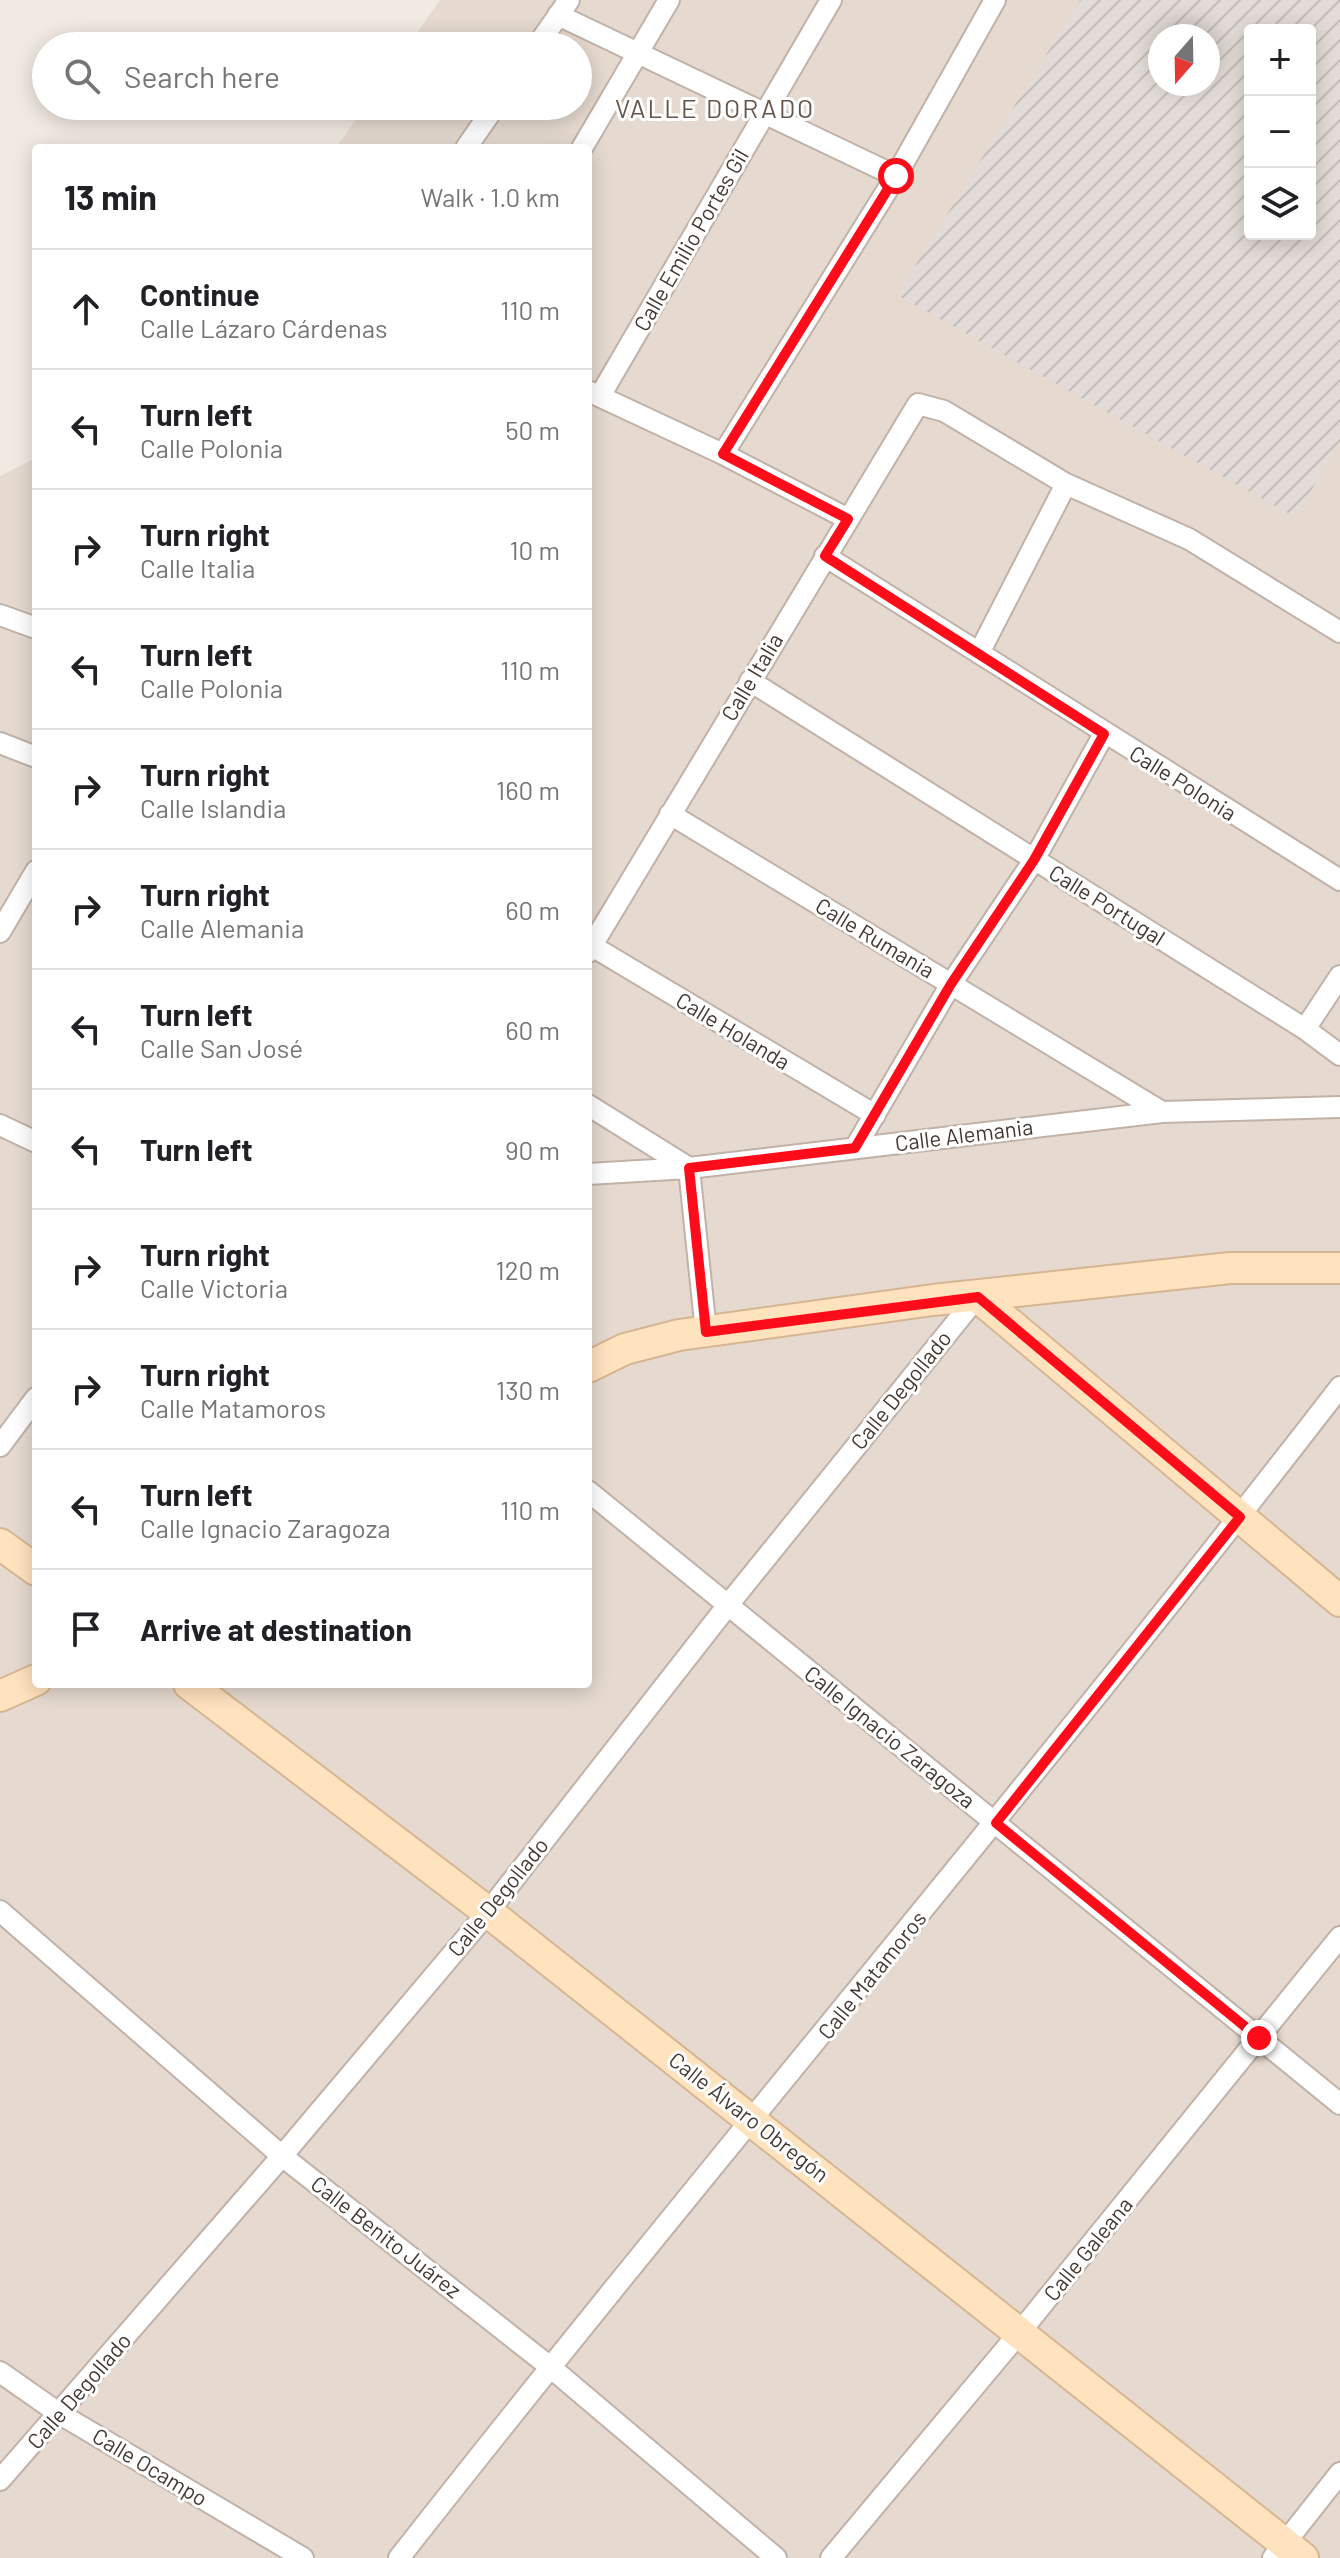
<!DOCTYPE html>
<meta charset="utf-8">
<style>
body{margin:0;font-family:Barlow,sans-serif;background:#f2f2f2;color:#202124}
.controls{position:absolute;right:24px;top:24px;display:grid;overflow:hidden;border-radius:8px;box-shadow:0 4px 20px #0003}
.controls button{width:72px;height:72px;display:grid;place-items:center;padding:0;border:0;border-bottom:2px solid #e0e0e0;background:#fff;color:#202124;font:40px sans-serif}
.compass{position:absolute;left:1148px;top:24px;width:72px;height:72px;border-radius:50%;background:#fff;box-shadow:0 4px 20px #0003;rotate:200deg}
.stop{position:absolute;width:24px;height:24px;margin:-18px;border:6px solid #ff0c1a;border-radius:50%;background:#fff}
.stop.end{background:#ff0c1a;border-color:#fff;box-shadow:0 2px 8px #0008}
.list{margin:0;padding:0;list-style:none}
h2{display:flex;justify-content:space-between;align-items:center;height:104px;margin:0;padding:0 32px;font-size:34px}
h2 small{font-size:26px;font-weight:400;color:#757577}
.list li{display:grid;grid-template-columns:52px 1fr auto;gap:24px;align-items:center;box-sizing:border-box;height:120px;padding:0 32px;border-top:2px solid #e0e0e0}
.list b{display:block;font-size:30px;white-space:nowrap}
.list p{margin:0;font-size:26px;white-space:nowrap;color:#757577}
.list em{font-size:26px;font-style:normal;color:#757577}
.icon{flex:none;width:44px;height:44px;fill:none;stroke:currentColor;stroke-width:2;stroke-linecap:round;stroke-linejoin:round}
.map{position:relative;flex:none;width:1340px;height:2558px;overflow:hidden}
.search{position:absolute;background:#fff;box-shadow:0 4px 20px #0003;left:32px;top:32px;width:560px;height:88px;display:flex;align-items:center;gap:20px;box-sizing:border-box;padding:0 28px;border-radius:44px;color:#757577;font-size:30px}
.panel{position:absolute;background:#fff;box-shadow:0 4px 20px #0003;left:32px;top:144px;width:560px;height:1544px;border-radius:8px}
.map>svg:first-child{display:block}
.residential{fill:#e6dad0;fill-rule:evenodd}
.industrial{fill:url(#industrial-furrows);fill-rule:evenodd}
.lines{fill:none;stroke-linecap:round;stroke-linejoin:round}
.street-casing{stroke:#c0b2a8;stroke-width:24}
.secondary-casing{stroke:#d6b692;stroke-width:34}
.street{stroke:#fff;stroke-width:20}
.secondary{stroke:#ffe2be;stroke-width:30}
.route{stroke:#ff0c1a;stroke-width:10}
.labels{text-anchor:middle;stroke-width:6;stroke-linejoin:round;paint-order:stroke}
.street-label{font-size:22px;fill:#433932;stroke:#fff}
.quarter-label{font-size:26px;letter-spacing:2px;fill:#66554a;stroke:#fff}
</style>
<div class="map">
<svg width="1340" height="2558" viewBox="0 0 1340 2558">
<defs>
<pattern id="industrial-furrows" width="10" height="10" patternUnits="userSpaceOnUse" patternTransform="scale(2)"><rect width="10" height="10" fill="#e3dbd7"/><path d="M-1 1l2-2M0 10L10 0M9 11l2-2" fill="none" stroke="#c4bdb9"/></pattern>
</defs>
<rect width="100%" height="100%" fill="#f1eae2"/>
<!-- residential -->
<path class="residential" d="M440 0H1340V2558H0V476L36 458V1684H588V148H336L365 106H578V46H408ZM1250 30H1310V234H1250ZM1160 36H1208V84H1160Z"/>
<!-- industrial -->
<path class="industrial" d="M1080 0H1340V442L1295 517 897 295ZM1250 30H1310V234H1250ZM1160 36H1208V84H1160Z"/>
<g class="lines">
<!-- street casing -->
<g class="street-casing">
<path id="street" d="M558 15 896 176
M537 46 569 0
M466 148 495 106
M582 148 669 0
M588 391 723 454 848 519
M600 396 831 0
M723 454 896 176 995 0
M825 556 1340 880
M0 615 36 628
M979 653 1066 484
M750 681 1305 1029 1340 1055
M0 743 36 757
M670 814 1162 1112
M0 932 36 871
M592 946 875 1115
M588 952 918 404 944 411 1066 484 1189 539 1340 632
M1305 1029 1340 976
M588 1105 689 1168 706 1332
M0 1125 36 1142
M855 1148 951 984 1034 860 1104 734
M588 1174 689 1168 1162 1112 1340 1107
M0 1446 36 1398
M588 1491 1340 2104
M0 1911 282 2156 549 2366 776 2558
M0 2372 60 2414 303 2558
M0 2480 282 2156 488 1912 728 1605 976 1298
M399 2558C708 2164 1034 1784 1340 1387
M831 2558 1020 2332 1340 1937
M1273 2558 1340 2473"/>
</g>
<!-- secondary casing -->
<g class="secondary-casing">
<path id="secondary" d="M978 1297 1340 1601
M588 1367 625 1349 679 1335 933 1300 1230 1268H1340
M0 1544 36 1570
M189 1684 488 1912 1303 2558
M0 1696 36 1680"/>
</g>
<!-- street -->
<use href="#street" class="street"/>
<!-- secondary -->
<use href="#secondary" class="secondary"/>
</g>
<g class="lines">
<!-- route -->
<path class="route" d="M896 176 723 454 848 519 825 556 1104 734 1034 860 951 984 855 1148 689 1168 706 1332 978 1297 1240 1517 996 1823 1259 2038"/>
</g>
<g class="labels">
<!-- street labels -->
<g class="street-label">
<text transform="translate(691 240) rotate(-60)" y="8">Calle Emilio Portes Gil</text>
<text transform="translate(752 677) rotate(-59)" y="8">Calle Italia</text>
<text transform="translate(1183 783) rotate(32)" y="8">Calle Polonia</text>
<text transform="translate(1107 905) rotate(32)" y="8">Calle Portugal</text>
<text transform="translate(875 938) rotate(31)" y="8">Calle Rumania</text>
<text transform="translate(733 1031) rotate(31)" y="8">Calle Holanda</text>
<text transform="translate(964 1135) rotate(-7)" y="8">Calle Alemania</text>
<text transform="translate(901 1390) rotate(-51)" y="8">Calle Degollado</text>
<text transform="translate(890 1737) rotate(39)" y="8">Calle Ignacio Zaragoza</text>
<text transform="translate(498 1897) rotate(-51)" y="8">Calle Degollado</text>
<text transform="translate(872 1975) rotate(-51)" y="8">Calle Matamoros</text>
<text transform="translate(749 2117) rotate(38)" y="8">Calle Álvaro Obregón</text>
<text transform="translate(386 2237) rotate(38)" y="8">Calle Benito Juárez</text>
<text transform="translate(1088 2249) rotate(-51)" y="8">Calle Galeana</text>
<text transform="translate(79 2391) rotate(-49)" y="8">Calle Degollado</text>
<text transform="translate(150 2467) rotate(31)" y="8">Calle Ocampo</text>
</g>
<!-- quarter labels -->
<g class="quarter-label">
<text x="715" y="118">VALLE DORADO</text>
</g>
</g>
</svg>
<div class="controls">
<button>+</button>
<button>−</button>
<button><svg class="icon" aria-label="layers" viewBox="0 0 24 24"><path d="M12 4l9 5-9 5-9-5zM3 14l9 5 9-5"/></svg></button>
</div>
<svg class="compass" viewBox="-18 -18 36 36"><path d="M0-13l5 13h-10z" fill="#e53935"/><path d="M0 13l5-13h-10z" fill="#757577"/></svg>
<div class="stop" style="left:896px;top:176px"></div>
<div class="stop end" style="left:1259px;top:2038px"></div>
<div class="search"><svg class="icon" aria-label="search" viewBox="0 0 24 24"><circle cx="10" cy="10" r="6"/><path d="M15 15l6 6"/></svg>Search here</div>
<section class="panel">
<h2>13 min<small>Walk · 1.0 km</small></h2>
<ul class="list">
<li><svg class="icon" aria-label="ahead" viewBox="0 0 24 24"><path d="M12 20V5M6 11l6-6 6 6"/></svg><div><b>Continue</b><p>Calle Lázaro Cárdenas</p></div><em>110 m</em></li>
<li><svg class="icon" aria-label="left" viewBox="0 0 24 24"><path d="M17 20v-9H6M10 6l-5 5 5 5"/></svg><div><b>Turn left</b><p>Calle Polonia</p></div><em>50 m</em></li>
<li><svg class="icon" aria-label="right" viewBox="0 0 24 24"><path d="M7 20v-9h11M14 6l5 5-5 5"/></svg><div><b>Turn right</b><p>Calle Italia</p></div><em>10 m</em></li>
<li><svg class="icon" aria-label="left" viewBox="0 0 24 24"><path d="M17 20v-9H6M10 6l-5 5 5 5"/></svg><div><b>Turn left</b><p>Calle Polonia</p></div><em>110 m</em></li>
<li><svg class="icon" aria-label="right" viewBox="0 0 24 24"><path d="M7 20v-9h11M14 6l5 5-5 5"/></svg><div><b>Turn right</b><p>Calle Islandia</p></div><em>160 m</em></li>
<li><svg class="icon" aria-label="right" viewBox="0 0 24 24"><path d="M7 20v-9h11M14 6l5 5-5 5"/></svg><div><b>Turn right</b><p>Calle Alemania</p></div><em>60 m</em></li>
<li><svg class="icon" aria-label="left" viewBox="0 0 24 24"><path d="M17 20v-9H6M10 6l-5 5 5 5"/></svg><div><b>Turn left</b><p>Calle San José</p></div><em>60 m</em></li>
<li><svg class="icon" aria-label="left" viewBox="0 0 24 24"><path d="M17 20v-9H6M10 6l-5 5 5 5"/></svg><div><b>Turn left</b></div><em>90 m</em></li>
<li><svg class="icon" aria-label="right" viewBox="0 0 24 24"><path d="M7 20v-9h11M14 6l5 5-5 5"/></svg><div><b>Turn right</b><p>Calle Victoria</p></div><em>120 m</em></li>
<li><svg class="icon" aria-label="right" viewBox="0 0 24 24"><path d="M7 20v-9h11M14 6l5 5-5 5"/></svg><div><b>Turn right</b><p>Calle Matamoros</p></div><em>130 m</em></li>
<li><svg class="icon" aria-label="left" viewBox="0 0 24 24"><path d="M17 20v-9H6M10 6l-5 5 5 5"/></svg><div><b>Turn left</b><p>Calle Ignacio Zaragoza</p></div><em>110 m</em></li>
<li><svg class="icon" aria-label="arrive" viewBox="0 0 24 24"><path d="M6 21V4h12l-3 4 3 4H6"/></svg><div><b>Arrive at destination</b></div></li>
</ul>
</section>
</div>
